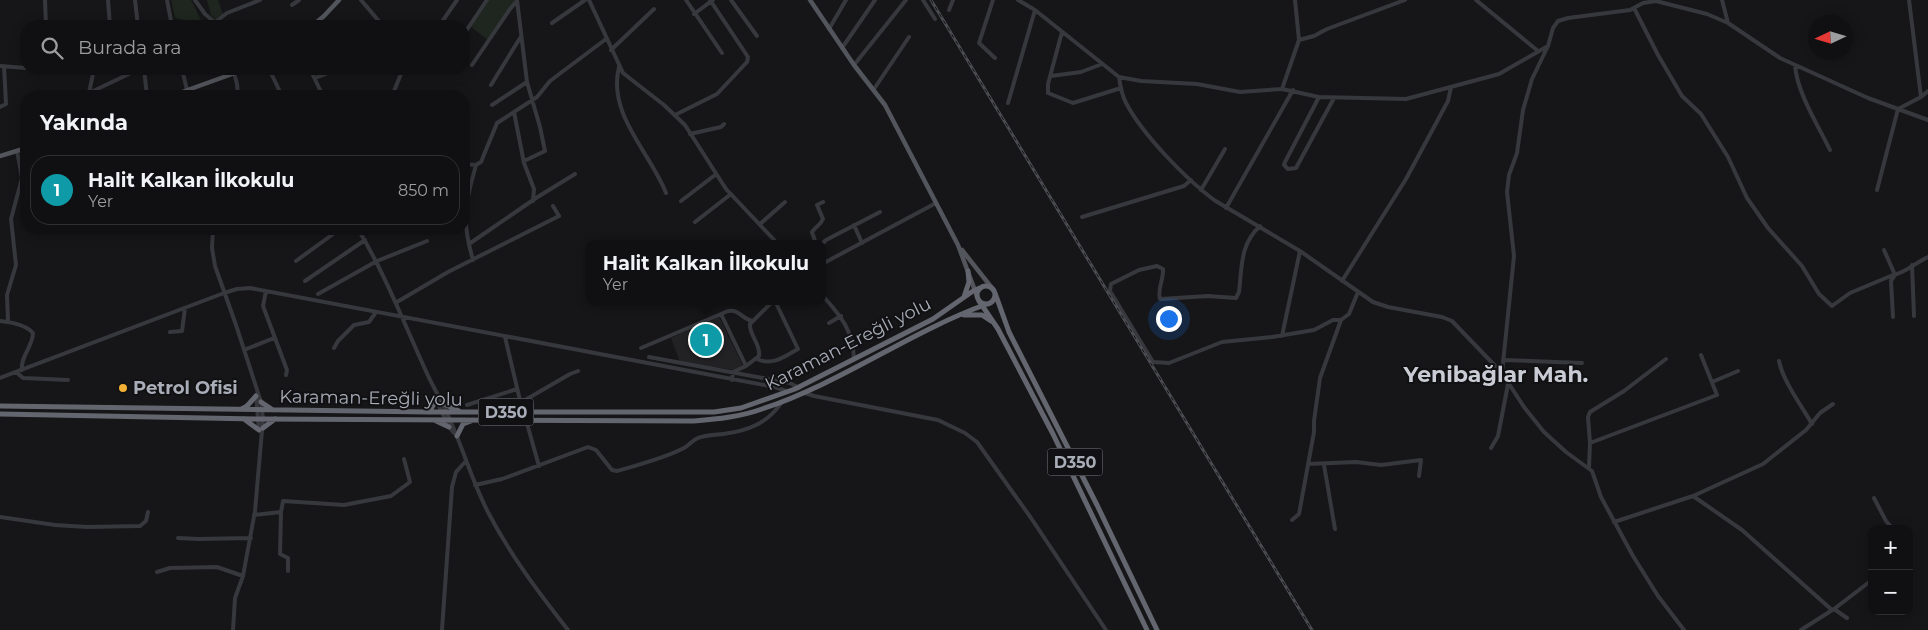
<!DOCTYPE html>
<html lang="tr">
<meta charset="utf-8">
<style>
body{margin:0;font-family:Montserrat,sans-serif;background:#19191b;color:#f1f3f6}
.controls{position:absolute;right:15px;bottom:15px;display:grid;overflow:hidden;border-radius:10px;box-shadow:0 2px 12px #0003}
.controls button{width:45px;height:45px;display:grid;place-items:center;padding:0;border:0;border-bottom:1px solid #303032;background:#101012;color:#f1f3f6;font:25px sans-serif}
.compass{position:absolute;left:1808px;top:15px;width:45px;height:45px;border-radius:50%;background:#101012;box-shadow:0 2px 12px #0003;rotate:266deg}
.you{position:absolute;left:1168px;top:318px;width:18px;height:18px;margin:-12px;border:4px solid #fff;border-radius:50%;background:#1a73e8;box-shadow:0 0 0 8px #1a73e833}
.badge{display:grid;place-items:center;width:32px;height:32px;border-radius:50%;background:#2563eb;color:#fff;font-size:16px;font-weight:700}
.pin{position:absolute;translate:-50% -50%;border:2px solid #fff;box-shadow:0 1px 5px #0006}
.popup{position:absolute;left:586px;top:240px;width:240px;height:65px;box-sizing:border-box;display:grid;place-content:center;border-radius:10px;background:#101012;filter:drop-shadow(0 1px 4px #0005);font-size:16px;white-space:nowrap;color:#9c9d9f}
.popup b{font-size:19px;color:#f1f3f6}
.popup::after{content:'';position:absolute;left:50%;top:100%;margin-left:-10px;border:10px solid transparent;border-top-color:#101012}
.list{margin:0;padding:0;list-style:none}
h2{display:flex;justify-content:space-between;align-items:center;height:65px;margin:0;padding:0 20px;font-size:21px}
h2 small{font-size:16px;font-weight:400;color:#9c9d9f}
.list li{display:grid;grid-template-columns:32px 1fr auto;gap:15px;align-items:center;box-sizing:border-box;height:70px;margin:0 10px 10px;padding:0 10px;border:1px solid #303032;border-radius:20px}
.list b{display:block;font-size:19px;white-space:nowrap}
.list p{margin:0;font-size:16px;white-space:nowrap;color:#9c9d9f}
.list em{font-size:16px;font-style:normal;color:#9c9d9f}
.icon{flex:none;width:28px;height:28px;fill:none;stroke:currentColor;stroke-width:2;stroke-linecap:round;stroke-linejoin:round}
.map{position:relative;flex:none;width:1928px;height:630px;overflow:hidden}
.search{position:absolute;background:#101012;box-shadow:0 2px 12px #0003;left:20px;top:20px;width:450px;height:55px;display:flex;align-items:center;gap:12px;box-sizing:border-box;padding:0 18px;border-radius:20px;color:#9c9d9f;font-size:19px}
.panel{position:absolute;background:#101012;box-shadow:0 2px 12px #0003;left:20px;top:90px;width:450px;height:145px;border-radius:20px}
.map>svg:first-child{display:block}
.built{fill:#222225}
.green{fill:#1e261f}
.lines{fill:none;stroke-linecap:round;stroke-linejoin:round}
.minor{stroke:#37383d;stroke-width:4}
.major{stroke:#53555c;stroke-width:4.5}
.highway{stroke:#63666e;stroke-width:5}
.rail-casing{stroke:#4a4c52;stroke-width:3}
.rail{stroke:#111113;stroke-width:1;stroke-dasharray:4;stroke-linecap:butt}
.poi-dot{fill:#f2b134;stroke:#111113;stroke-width:2}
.labels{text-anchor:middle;stroke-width:4;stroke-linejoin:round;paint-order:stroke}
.shield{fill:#111113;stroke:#7b7e86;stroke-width:1}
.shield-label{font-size:16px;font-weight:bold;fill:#a8adb8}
.street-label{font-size:18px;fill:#a8adb8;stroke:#111113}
.poi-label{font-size:18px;font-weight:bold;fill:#a8adb8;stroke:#111113;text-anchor:start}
.district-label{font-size:22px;font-weight:bold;fill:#c9ccd4;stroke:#111113}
</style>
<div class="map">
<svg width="1928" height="630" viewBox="0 0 1928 630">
<rect width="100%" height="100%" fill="#161618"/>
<!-- built -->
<path class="built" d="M719 317 743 366 734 370 680 362 671 338Z"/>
<!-- green -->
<path class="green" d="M171 0H191L201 20 193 22 175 18Z
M207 0H218L223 14 215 19 211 15Z
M489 0H516L488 40 471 27Z"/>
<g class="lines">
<!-- minor -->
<path class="minor" d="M45 0 46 26
M108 0 110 26
M135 0 138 26
M167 0 172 26
M195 0 205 14 219 26
M361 0 383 26
M517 0 527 82 540 127 545 151 524 161
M589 0 623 73 664 105 685 125 726 189 778 244
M686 0 722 53
M731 0 757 36
M923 0 935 19
M993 0 979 43 995 58
M1018 0 1035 10 1119 77 1141 81 1197 84 1240 92 1282 89 1319 97 1406 99 1499 74 1548 46
M1476 0 1538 51
M1722 0 1728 23
M1909 0 1921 97
M292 5 299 0
M1634 8 1658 55 1682 96 1701 114 1728 157 1747 198 1768 228 1802 266 1819 294 1832 306 1850 293 1893 275C1906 273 1916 262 1928 257
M949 10 953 0
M694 14 713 0
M552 23 585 0
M215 26 214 23 227 13 260 0
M439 26 457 0
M829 29 846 0
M1062 32 1048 84V93L1073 103 1121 88
M464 34 487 0
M1299 40 1314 36 1327 29 1405 0
M842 48 875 0
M611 50 654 9
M472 65 510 9 517 1
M854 65 906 0
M1795 65C1797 93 1818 125 1830 150
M0 66 26 68
M619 67C607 114 650 152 666 193
M41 69H48
M94 69 89 93 131 73 144 72
M144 69 147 96
M182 69 187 90
M233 69 237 84 238 96
M265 69 272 75 282 96
M310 69 323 96
M1051 76 1081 72 1102 64
M1119 77C1120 85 1122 95 1126 103 1143 135 1185 178 1214 200L1300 251 1373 302 1388 307 1442 317 1452 321 1502 373 1524 407 1544 432 1566 452 1592 471 1601 497 1633 556 1658 596 1684 630
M315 78 339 69
M491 85 520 38
M874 89 909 37
M1282 89 1299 40 1295 0
M392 96 403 69
M1319 97 1285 162 1284 165 1288 169 1296 168 1334 98
M1008 103 1035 10
M492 105 527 82
M0 107 6 104 4 66
M514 112 524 163 534 189 533 201
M675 115 717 94 747 62 748 57 710 0
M690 134 721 127 724 124
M464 164 476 165
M1201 190 1225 149
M1877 190 1898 109 1921 97 1928 91
M681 201 715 175
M1226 208 1293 90
M1082 217 1184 186 1191 180
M695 222 731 194
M760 224 785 202
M854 225 862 243
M1260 226C1240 244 1242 267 1239 292L1236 298 1208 296 1160 299C1157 289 1164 279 1163 269L1157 266 1139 270 1111 284 1110 291 1153 362 1169 363 1222 342 1272 337 1314 330 1333 320H1341
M213 229 212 248 215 266 236 325 261 402 263 419 255 511 243 576 235 598 233 630
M358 229C385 274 403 321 425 369 432 386 443 402 450 420 464 451 473 484 489 514 511 556 539 593 568 630
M286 232 290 229
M469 244 536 198 575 174
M816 244 812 232C815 227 820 226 823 219L817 205 823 202
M822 244 826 240 880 212
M1884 250 1895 275 1891 281 1893 317
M473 260C461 219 465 204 476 165L481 162 497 123 537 97 550 81 606 39
M296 261 340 229
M822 264 936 203
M1912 265 1914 316
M305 281 365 240
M1342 281 1406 179 1448 101 1451 87
M266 291 263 306 287 370 286 375
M318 294 377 261 427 241
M822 295C841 316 853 330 854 359
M397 302 448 272 559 216 553 206
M721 314 746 366
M0 321C10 322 25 324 33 333 33 346 20 357 22 370
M8 321 7 295 16 265 11 219 22 178 17 151
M829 323 841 316
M170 332 182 331 185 308
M1282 336 1300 251
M505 337 523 413
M334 348 338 341 354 325 369 322 376 312
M641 348 728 311C739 309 741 318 752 321
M244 350 274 338
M649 357 790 383 799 388
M757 359C773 366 784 357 798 349L775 301
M1503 360 1582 363
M1779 361C1783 381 1801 405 1812 424
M16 372 23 378 68 380
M1502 373 1514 256 1507 192 1509 175 1517 153 1523 110 1532 79 1548 46 1553 28 1558 21 1568 18 1630 10 1643 3 1656 1 1707 14 1728 23 1780 58 1868 98 1928 120
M0 378 224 293 237 289 250 288 775 387 786 391
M732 380 733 372 746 366 759 356C761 344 749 335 750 324L773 301
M1712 382 1738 371
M805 393 814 396 938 420 965 433 977 442 1031 518 1106 630
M256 395 259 430
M435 398 449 427 454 433
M520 403 570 374 578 371
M467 405 517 389
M526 420 539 466
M1590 443 1717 395 1701 355
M1491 448 1498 436 1508 384
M1308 464 1356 462 1381 465 1421 460 1419 476
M1324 465 1335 529
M1589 467 1590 443 1588 417 1590 412 1624 391 1666 359
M475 485 502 479 588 447 596 450 612 470 617 471C638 465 665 458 684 448 688 446 692 441 696 439 704 435 714 435 723 434 748 431 768 423 782 402
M1693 496 1742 530 1832 610
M1874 498 1886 521 1893 529
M281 512 280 554 288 558V571
M254 515 281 512 283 501 344 505 391 496 410 482 404 459
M0 517 55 525 87 527 140 526 146 521 148 512
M1292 520 1299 514 1314 432V421L1320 378 1341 320 1349 314 1358 292
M1614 522 1693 496 1763 464 1806 430 1820 413 1833 404
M178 538 198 539 251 538
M157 572 170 568 217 567 243 576
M1834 609 1847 618
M442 630 452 487 456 472 465 462
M1801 630 1834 609 1872 580"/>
<!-- major -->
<path class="major" d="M810 0 854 65 885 105 958 245 977 296
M312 26 324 16 339 0
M171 96 246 69
M0 156 26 148
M962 250 992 288"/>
<!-- highway -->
<path class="highway" d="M977 295a9 9 0 1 1 18 0a9 9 0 1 1-18 0Z
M995 293 1009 332 1097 505 1157 630
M964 297 969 282 968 271
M979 301 998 329 1053 434 1147 630
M964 315H982L991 321
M261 402 273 410
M442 403 459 411
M0 406 429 412H714L741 408 795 389 933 319 973 291 982 287
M242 409 247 406 256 396
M429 412 434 404 435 397
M0 414 259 419 694 421C717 419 740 417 762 409 841 383 909 332 987 304
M244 419 259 430
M434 420 449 427
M263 428 275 419
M457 436 463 424 471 421"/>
<!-- rail casing -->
<g class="rail-casing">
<path id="rail" d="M931 0 1312 630"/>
</g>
<!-- rail -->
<use href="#rail" class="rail"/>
</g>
<!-- markers -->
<circle class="poi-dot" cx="123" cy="388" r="5"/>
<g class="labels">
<!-- shield labels -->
<g class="shield">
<rect x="478.5" y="398.5" width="55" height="27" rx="4"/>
<rect x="1047.5" y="448.5" width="55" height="27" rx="4"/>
</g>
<g class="shield-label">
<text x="506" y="418">D350</text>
<text x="1075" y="468">D350</text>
</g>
<!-- street labels -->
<g class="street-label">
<text transform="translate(848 344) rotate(-27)" y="6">Karaman-Ereğli yolu</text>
<text transform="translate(371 398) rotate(1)" y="6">Karaman-Ereğli yolu</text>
</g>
<!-- poi labels -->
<g class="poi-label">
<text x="133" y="394">Petrol Ofisi</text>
</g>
<!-- district labels -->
<g class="district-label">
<text x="1496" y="382">Yenibağlar Mah.</text>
</g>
</g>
</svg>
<div class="controls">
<button>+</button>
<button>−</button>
</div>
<svg class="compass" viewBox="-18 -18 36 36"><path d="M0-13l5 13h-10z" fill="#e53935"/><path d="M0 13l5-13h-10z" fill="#9c9d9f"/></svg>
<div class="you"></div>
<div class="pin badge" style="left:706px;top:340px;background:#0f9aa8">1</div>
<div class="popup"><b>Halit Kalkan İlkokulu</b>Yer</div>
<div class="search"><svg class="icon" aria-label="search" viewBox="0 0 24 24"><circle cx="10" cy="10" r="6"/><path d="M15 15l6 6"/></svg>Burada ara</div>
<section class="panel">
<h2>Yakında<small></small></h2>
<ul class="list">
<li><span class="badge" style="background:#0f9aa8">1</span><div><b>Halit Kalkan İlkokulu</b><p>Yer</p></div><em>850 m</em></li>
</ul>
</section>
</div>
